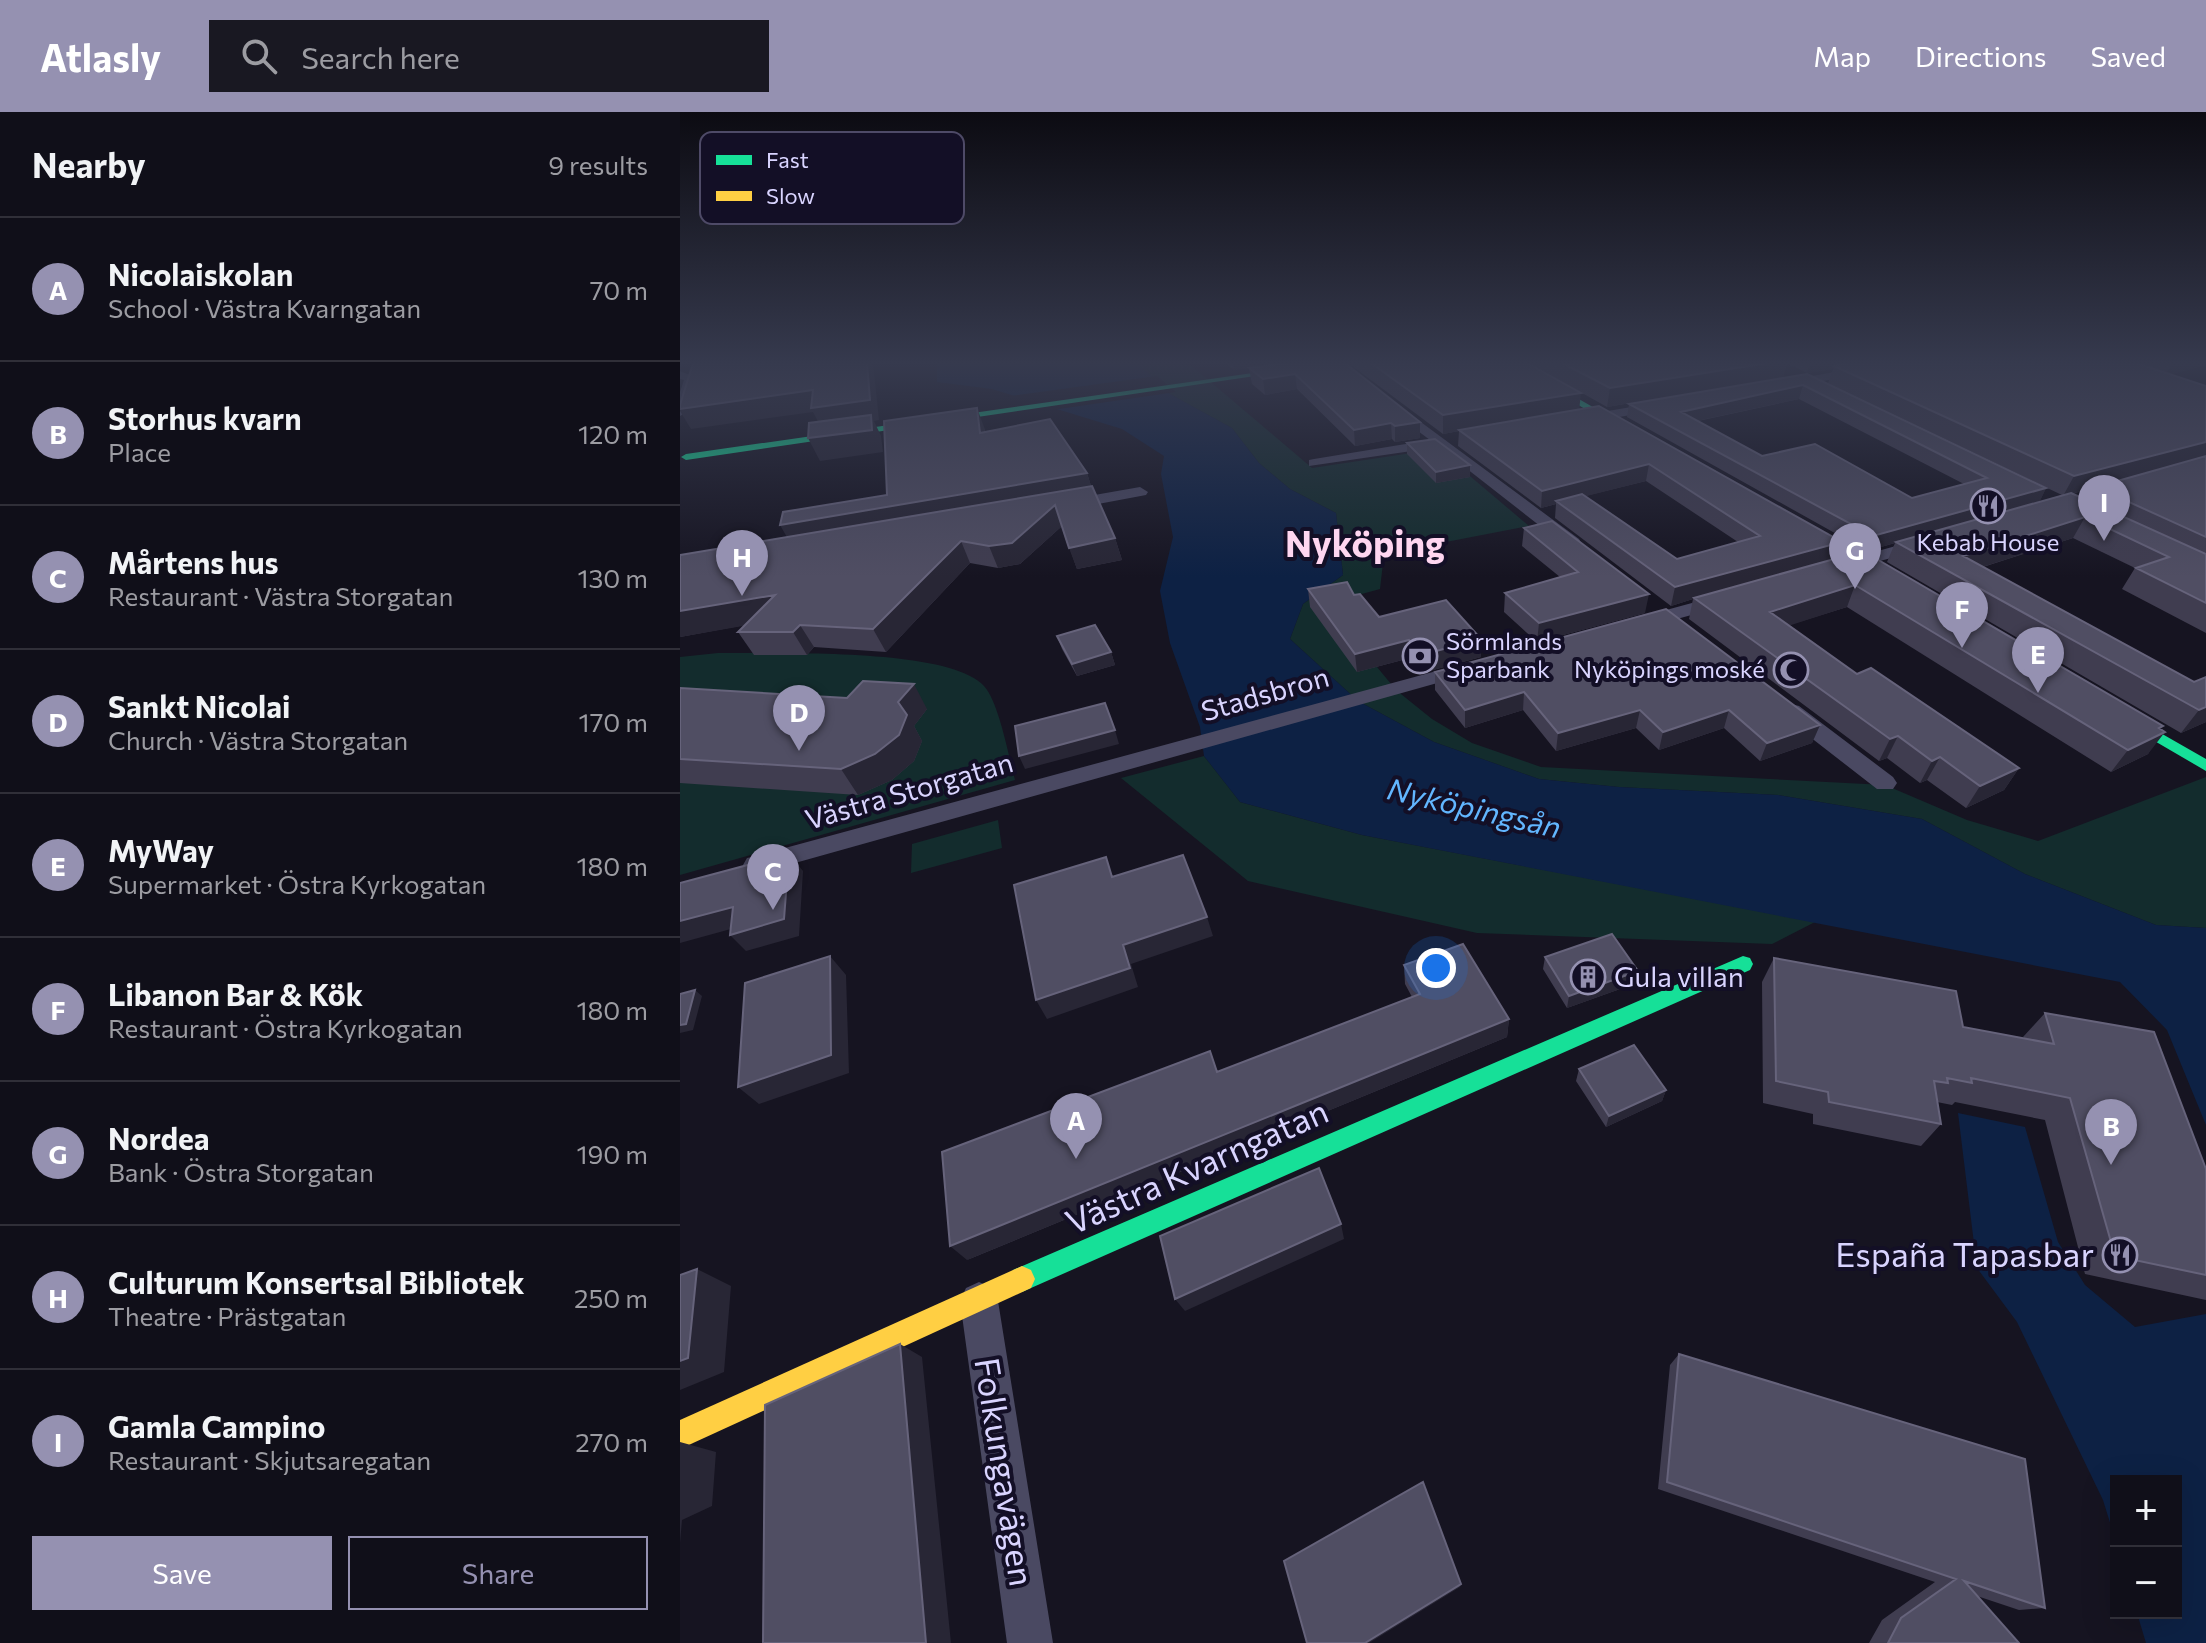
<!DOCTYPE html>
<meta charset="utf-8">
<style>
body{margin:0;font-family:Commissioner,sans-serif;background:#191822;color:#f1f3f6}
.controls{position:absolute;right:24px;bottom:24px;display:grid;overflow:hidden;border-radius:0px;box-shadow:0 8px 32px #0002}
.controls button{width:72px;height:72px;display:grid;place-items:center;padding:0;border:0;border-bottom:2px solid #302f38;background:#100f19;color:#f1f3f6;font:40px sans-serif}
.you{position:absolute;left:756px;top:856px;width:28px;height:28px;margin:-20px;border:6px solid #fff;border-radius:50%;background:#1a73e8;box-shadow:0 0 0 12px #1a73e833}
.badge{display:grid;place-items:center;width:52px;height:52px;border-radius:50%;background:#9591b1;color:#fff;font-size:26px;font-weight:700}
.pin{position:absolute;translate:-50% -66px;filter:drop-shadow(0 2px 4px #0008)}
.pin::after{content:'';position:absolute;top:42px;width:28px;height:24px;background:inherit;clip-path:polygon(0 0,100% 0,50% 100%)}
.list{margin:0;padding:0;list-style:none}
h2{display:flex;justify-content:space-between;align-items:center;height:104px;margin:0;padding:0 32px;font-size:34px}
h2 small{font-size:26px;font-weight:400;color:#9c9ca2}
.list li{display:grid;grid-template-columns:52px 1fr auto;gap:24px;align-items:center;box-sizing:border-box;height:144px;padding:0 32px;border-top:2px solid #302f38}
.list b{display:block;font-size:30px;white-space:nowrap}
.list p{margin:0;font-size:26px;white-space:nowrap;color:#9c9ca2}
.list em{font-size:26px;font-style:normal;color:#9c9ca2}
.actions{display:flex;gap:16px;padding:24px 32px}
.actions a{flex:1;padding:18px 0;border:2px solid #9591b1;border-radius:0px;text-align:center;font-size:28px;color:#9591b1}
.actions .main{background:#9591b1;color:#fff}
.icon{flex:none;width:44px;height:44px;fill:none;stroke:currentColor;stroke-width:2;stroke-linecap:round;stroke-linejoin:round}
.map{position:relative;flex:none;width:1526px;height:1531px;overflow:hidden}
header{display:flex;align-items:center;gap:48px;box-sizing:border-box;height:112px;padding:0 40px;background:#9591b1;color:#fff}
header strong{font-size:38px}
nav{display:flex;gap:44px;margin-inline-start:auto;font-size:28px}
.search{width:560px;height:72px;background:#191822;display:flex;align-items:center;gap:20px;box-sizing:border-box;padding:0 28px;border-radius:0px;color:#9c9ca2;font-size:30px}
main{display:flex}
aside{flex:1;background:#100f19}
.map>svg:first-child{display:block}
.green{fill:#132c2d}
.water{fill:#0d2144}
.pier{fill:#161421}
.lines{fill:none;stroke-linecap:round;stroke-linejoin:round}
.street{fill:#4a4962;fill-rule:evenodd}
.fast{fill:#16e098;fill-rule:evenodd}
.slow{fill:#ffcf43;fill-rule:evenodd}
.wall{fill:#403d50;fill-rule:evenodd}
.shaded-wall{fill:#282635}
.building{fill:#504e63;stroke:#66637b;stroke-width:2;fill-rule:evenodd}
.labels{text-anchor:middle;stroke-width:8;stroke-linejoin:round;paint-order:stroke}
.far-poi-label{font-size:24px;fill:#d9d4ff;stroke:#130f26}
.street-label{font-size:28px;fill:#d9d4ff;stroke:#130f26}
.poi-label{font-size:28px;fill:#d9d4ff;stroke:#130f26;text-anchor:start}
.water-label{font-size:30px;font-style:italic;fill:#62b6ff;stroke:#130f26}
.near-street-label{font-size:34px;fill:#d9d4ff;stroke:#130f26}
.near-poi-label{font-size:34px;fill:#d9d4ff;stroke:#130f26;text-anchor:end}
.far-town-label{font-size:36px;font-weight:bold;fill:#ffd6f0;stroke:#130f26}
.key{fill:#130f26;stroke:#4e4a67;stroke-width:2}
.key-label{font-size:22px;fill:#d9d4ff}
</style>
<header>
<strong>Atlasly</strong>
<div class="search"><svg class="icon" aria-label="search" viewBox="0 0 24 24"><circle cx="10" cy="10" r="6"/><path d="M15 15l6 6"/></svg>Search here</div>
<nav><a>Map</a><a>Directions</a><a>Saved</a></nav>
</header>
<main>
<aside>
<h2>Nearby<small>9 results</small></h2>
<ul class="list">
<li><span class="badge">A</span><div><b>Nicolaiskolan</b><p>School · Västra Kvarngatan</p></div><em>70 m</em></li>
<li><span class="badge">B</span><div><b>Storhus kvarn</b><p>Place</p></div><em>120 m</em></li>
<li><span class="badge">C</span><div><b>Mårtens hus</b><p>Restaurant · Västra Storgatan</p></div><em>130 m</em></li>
<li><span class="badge">D</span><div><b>Sankt Nicolai</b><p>Church · Västra Storgatan</p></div><em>170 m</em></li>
<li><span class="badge">E</span><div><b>MyWay</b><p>Supermarket · Östra Kyrkogatan</p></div><em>180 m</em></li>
<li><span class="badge">F</span><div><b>Libanon Bar &amp; Kök</b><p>Restaurant · Östra Kyrkogatan</p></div><em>180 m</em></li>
<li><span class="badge">G</span><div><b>Nordea</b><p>Bank · Östra Storgatan</p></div><em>190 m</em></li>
<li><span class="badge">H</span><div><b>Culturum Konsertsal Bibliotek</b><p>Theatre · Prästgatan</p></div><em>250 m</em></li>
<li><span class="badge">I</span><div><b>Gamla Campino</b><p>Restaurant · Skjutsaregatan</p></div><em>270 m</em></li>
</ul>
<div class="actions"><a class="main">Save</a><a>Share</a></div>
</aside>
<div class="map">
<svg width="1526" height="1531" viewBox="0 0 1526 1531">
<rect width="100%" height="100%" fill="#161421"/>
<!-- green -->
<path class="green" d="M457 251H504L513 255 632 356 758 337 849 414 704 442 700 477 645 492 716 578 752 607 792 631 861 655 1205 673 1287 708 1358 729 1526 665V816L1476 813 1345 762 1242 707 1098 683 939 675 859 667 754 630 678 589 610 527 623 492 663 463 656 401 610 377 579 351 552 316 490 282Z
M38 541C92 542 269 535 304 574 319 590 329 646 335 668L0 763V545Z
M524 644 560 690 682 723 1135 810 1092 832 797 821 568 769 441 666Z
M318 708 322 736 231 761 232 732Z"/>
<!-- water -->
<path class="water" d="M257 251H457L490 282 552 316 579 351 610 377 656 401 663 463 623 492 610 527 678 589 754 630 859 667 939 675 1098 683 1242 707 1345 762 1476 813 1526 816V1013L1487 918 1440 870 682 723 560 690 524 644 520 615 490 531 480 479 493 425 481 362 484 344 442 317 312 277 257 270Z
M1278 1001 1345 1015 1378 1130 1405 1173 1455 1215 1526 1202V1531H1466L1457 1501H1496V1369H1436V1430L1423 1388 1337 1210 1297 1156Z"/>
<!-- pier -->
<path class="pier" d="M477 264 496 280 365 299 324 285Z"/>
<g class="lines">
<!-- street -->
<path class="street" d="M1207 251H1234L1103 277 1097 273 1103 269Z
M0 259 17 266 7 300 0 304V280L4 268 0 267Z
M711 288 899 427 901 431 899 435H887L759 335 629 354V348L634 347 750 328 706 295V289Z
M981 290 988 294 986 297 898 312 891 308 898 304Z
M460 375 468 380 466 383 386 398 378 393 386 388Z
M1245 426 1253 431 1251 435 1160 460 1151 455 1154 451Z
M1045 482 1054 488 1052 492 960 517 950 511 953 507Z
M786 551 793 553 796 557 793 561 76 762 67 760 63 753 67 746 76 744Z
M1111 592 1119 594 1213 665 1217 671 1213 677H1197L1103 604 1100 599 1103 594Z
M299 1170 312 1176 318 1189 373 1531H327L280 1189 286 1176Z"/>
<!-- fast -->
<path class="fast" d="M642 251H664L6 348 1 345 6 342Z
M826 251H836L958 321 950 323Z
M1111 410H1119L1220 468 1210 471 1111 414Z
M1435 595 1526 647V659L1430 603 1428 600Z
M1063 844 1070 846 1073 852 1070 858 351 1176 342 1180 333 1176 329 1167 333 1158Z"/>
<!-- slow -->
<path class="slow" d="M342 1154 351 1158 355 1167 351 1176 0 1337V1308Z"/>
</g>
<!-- wall -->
<path class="wall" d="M546 251H600L554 258Z
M608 251 740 310V326L715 330 712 327 675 334 617 277 585 283 572 272 569 256Z
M670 251H847L899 298 1156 446 1481 618 1468 642 1431 660 1167 495 1109 513 1177 562 1339 656 1324 678 1286 696 1247 668 1240 671 1207 646 1199 649 1009 507 1013 487 991 494 875 406 876 392 861 396 778 334 779 319 763 322 671 253ZM966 369 1058 430 997 447 905 384Z
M849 251H1107L1103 265 927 295Z
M1107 251H1526V253L1490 262 1526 274V521L1442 477 1455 456 1393 426 1303 455 1514 570 1526 610 1501 621 1207 450 1215 431 1187 439 947 305 949 292 1127 262 1366 376 1359 390 1382 383 1148 271 1153 257 1127 261ZM1119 287 1284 372 1232 386 1082 344 1018 309ZM1415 375 1408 389 1392 382Z
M304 315 305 320 407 361 411 374 435 426 442 448 397 457 382 414 340 452 318 456 290 451 206 540 134 535 127 543H74L58 520 65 513 0 525 107 425 207 383Z
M727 331 790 353V365L756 371 727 342Z
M844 416 965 501 857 530 824 500 825 481 880 465 842 434Z
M628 477 674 483 699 505 801 527V545L742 561 730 546 677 560 630 495Z
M986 497 1140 613 1132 631 1080 649 1044 616 979 638 956 616 876 639 843 598 785 616 755 578V560Z
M377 524 431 540 435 553 397 564 382 537Z
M0 576 247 597 234 614 242 629 234 649 212 668 178 683 0 671Z
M865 845 958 859 954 872 887 896 863 857Z
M1094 846 1283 915 1344 926 1343 925 1365 901 1526 1057V1188L1405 1162 1365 1008 1275 990 1272 993 1257 990 1261 1012 1241 1034 1133 1012V1002L1083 991 1082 870Z
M724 853 829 907 827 925 287 1148 732 885 725 872Z
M899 957 986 978 982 989 926 1015 896 969Z
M999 1242 1365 1496 1339 1498 1297 1484 1339 1531H1189L1202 1508 1255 1470 978 1377 990 1253Z"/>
<!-- shaded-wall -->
<path class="shaded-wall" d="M187 251H193L199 308 194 309 201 324 203 340 140 349 128 326 142 317 133 300 11 317 0 299V297Z
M553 251H600L554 258Z
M1088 251H1107L1103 265 927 295 930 276Z
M1130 251H1187L1154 254 1153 257 1127 261Z
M1492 251H1526V253L1485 264Z
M615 262 617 277 585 283 583 267Z
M1123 273 1119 287 998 313 1001 300Z
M901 281 899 299 779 318V319L763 322V303Z
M297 296 304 315 307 340 300 321Z
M740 310V326L715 330V314Z
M711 311 712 327 675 334 674 318Z
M1526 330V346L1383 384 1394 364Z
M969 352 966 369 879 391 876 389V392L861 396 862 379Z
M790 353V365L756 371V360Z
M407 361 413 380 112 434 100 413Z
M1366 376 1359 391 1216 430 1215 431 1187 439 1193 424Z
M375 393 382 414 340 452 318 456 309 434Z
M1405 405 1393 426 1277 463 1283 444Z
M435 426 442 448 397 457 389 436Z
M281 429 290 451 206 540 193 517Z
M1162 430 1155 448 1014 486 1013 487 991 494 995 475Z
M1175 473 1167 495 1083 522 1090 500Z
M969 482 965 501 857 530 859 511Z
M95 483 109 506 0 525V499Z
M120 513 134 535 127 543 113 520Z
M801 527V545L742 561 741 543Z
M729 528 730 546 677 560 675 542Z
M431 540 435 553 397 564 392 552Z
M234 572 247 597 234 614 242 629 234 649 212 668 178 683 161 657Z
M844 580 843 598 785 616V598Z
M1526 595V610L1501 621 1519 598Z
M960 598 956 616 876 639 878 621Z
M1049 598 1044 616 979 638 983 620Z
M1140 613 1132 631 1080 649 1087 631Z
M1483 614 1475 625 1485 620 1468 642 1431 660 1448 638Z
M435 618 439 632 345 657 339 644Z
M1218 624 1207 646 1199 649 1210 627Z
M1260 645 1247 668 1240 671 1252 649Z
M1339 656 1324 678 1286 696 1300 674Z
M109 742 123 759 119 824 66 839 50 823Z
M53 795 69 812 0 831V809Z
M527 805 533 824 451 852 458 875 367 907 356 888 443 833Z
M150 844 166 863 169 961 79 992 58 975Z
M958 859 954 872 887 896 889 884Z
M15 878 22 884 13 918 0 921V913Z
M829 907 827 925 287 1148 270 1134Z
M986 978 982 989 926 1015 929 1004Z
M661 1112 664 1127 505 1199 495 1187Z
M17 1157 51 1174 44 1260 0 1278V1249Z
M220 1232 242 1245 271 1531H246Z
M0 1330 36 1340 32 1394 2 1408 0 1431Z
M781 1472 780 1475 689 1531H685Z"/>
<!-- building -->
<path class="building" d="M13 251H187L190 288 131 296 133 278 0 297V293Z
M608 251H665L740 310 715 314 711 311 674 318 615 262 583 267 569 256Z
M691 251H847L901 281 763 303Z
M882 251H1088L930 276Z
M1167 251H1456L1526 274V330L1394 364 1154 254Z
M1127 262 1366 376 1193 424 949 292ZM1123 273 1307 366 1232 386 1135 332 1082 344 1001 300Z
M919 294 1162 430 995 475 876 389 902 382 997 447 1080 424 969 352 862 379 779 318Z
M297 296 300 321 370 307 407 361 100 413 103 400 207 383 204 309Z
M191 303 192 318 128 326 129 311Z
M755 327 790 353 756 360 727 331Z
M1526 344V425L1416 375Z
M412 374 435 426 389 436 375 393 332 431 309 434 281 429 193 517 120 513 113 520H58L95 483 0 499V443Z
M1391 381 1526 442V491L1456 456 1489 445 1405 405 1283 444 1514 570 1526 565V595L1519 598 1216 430Z
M872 409 969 482 859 511 825 481 898 460 844 416Z
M1183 439 1483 614 1479 616 1485 620 1448 638 1175 473 1090 500 1177 562 1191 556 1339 656 1300 674 1260 645 1252 649 1218 624 1210 627 1014 486Z
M667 470 674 483 680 482 699 505 766 488 801 527 741 543 729 528 675 542 628 477Z
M986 497 1140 613 1087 631 1049 598 983 620 960 598 878 621 844 580 785 598 755 560Z
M415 513 431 540 392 552 377 524Z
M183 569 234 572 218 590 227 603 219 623 195 642 161 657 0 647V576L167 586Z
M425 591 435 618 339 644 335 614Z
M109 742 104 807 50 823 53 795 0 809V771Z
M503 743 527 805 443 833 450 856 356 888 334 773 426 745 432 765Z
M932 822 958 859 889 884 865 845Z
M783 832 829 907 270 1134 262 1040 530 939 537 960 740 882 724 853Z
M150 844 151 943 58 975 65 871Z
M1094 846 1276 879 1283 915 1374 932 1365 901 1474 920 1526 1057V1163L1435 1144 1390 986 1291 966 1292 971 1267 966 1268 971 1254 969 1261 1012 1149 990 1148 980 1096 969Z
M15 878 6 912 0 913V882Z
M954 933 986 978 929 1004 899 957Z
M639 1056 661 1112 495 1187 480 1124Z
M17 1157 8 1246 0 1249V1163Z
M220 1232 246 1531H83L85 1293Z
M999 1242 1345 1347 1365 1496 1284 1469 1339 1531H1208L1221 1506 1276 1467 987 1370Z
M743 1370 781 1472 685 1531H627L604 1449Z"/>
<!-- sky -->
<linearGradient id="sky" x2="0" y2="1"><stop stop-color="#0c0b12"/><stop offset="0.54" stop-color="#363a4e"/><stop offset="1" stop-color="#363a4e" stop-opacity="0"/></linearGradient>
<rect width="1526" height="465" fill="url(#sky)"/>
<!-- icons -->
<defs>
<g id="restaurant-ring" transform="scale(1.8)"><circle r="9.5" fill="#130f26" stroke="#9591b1" stroke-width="1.5"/><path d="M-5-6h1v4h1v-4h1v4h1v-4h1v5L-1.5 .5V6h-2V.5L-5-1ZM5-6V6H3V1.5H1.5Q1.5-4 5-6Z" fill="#9591b1"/></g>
<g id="bank-ring" transform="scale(1.8)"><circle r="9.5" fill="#130f26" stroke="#9591b1" stroke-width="1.5"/><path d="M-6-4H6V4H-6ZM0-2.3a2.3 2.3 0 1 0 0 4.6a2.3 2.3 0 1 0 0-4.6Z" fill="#9591b1"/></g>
<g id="mosque-ring" transform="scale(1.8)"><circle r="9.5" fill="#130f26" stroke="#9591b1" stroke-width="1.5"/><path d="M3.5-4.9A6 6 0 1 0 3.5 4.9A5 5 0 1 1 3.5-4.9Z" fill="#9591b1"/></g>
<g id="building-ring" transform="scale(1.8)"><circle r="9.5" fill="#130f26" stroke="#9591b1" stroke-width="1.5"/><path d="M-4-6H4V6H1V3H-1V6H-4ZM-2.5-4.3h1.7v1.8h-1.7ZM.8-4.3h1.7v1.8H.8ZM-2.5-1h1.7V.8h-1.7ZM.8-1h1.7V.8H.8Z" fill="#9591b1"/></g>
</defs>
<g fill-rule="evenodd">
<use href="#restaurant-ring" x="1308" y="394"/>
<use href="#bank-ring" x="740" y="544"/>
<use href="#mosque-ring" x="1111" y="558"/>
<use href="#building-ring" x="908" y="865"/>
<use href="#restaurant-ring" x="1440" y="1143"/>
</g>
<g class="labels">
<!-- far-poi labels -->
<g class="far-poi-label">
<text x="1308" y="439">Kebab House</text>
<text x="766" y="538" text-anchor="start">Sörmlands<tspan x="766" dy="28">Sparbank</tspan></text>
<text x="1085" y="566" text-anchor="end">Nyköpings moské</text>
</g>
<!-- street labels -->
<g class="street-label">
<text transform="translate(585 582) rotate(-16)" y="10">Stadsbron</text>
<text transform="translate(229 679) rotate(-16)" y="10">Västra Storgatan</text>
</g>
<!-- poi labels -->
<g class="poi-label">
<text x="934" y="875">Gula villan</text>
</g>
<!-- water labels -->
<g class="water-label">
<text transform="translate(794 697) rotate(13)" y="10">Nyköpingsån</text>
</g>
<!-- near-street labels -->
<g class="near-street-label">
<text transform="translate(517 1055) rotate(-24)" y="12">Västra Kvarngatan</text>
<text transform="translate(324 1360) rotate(81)" y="12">Folkungavägen</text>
</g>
<!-- near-poi labels -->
<g class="near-poi-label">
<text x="1414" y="1155">España Tapasbar</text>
</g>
<!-- far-town labels -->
<g class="far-town-label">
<text x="685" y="445">Nyköping</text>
</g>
</g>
<!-- legend -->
<rect x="20" y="20" width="264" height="92" rx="12" class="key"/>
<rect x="36" y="43" width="36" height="10" fill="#16e098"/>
<rect x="36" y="79" width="36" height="10" fill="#ffcf43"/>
<g class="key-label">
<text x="86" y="56">Fast</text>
<text x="86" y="92">Slow</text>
</g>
</svg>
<div class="controls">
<button>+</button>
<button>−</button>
</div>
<div class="you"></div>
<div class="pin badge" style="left:396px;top:1047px">A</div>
<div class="pin badge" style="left:1431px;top:1053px">B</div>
<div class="pin badge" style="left:93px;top:798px">C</div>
<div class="pin badge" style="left:119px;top:639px">D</div>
<div class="pin badge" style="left:1358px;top:581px">E</div>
<div class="pin badge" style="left:1282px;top:536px">F</div>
<div class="pin badge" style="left:1175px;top:477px">G</div>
<div class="pin badge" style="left:62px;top:484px">H</div>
<div class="pin badge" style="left:1424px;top:429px">I</div>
</div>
</main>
